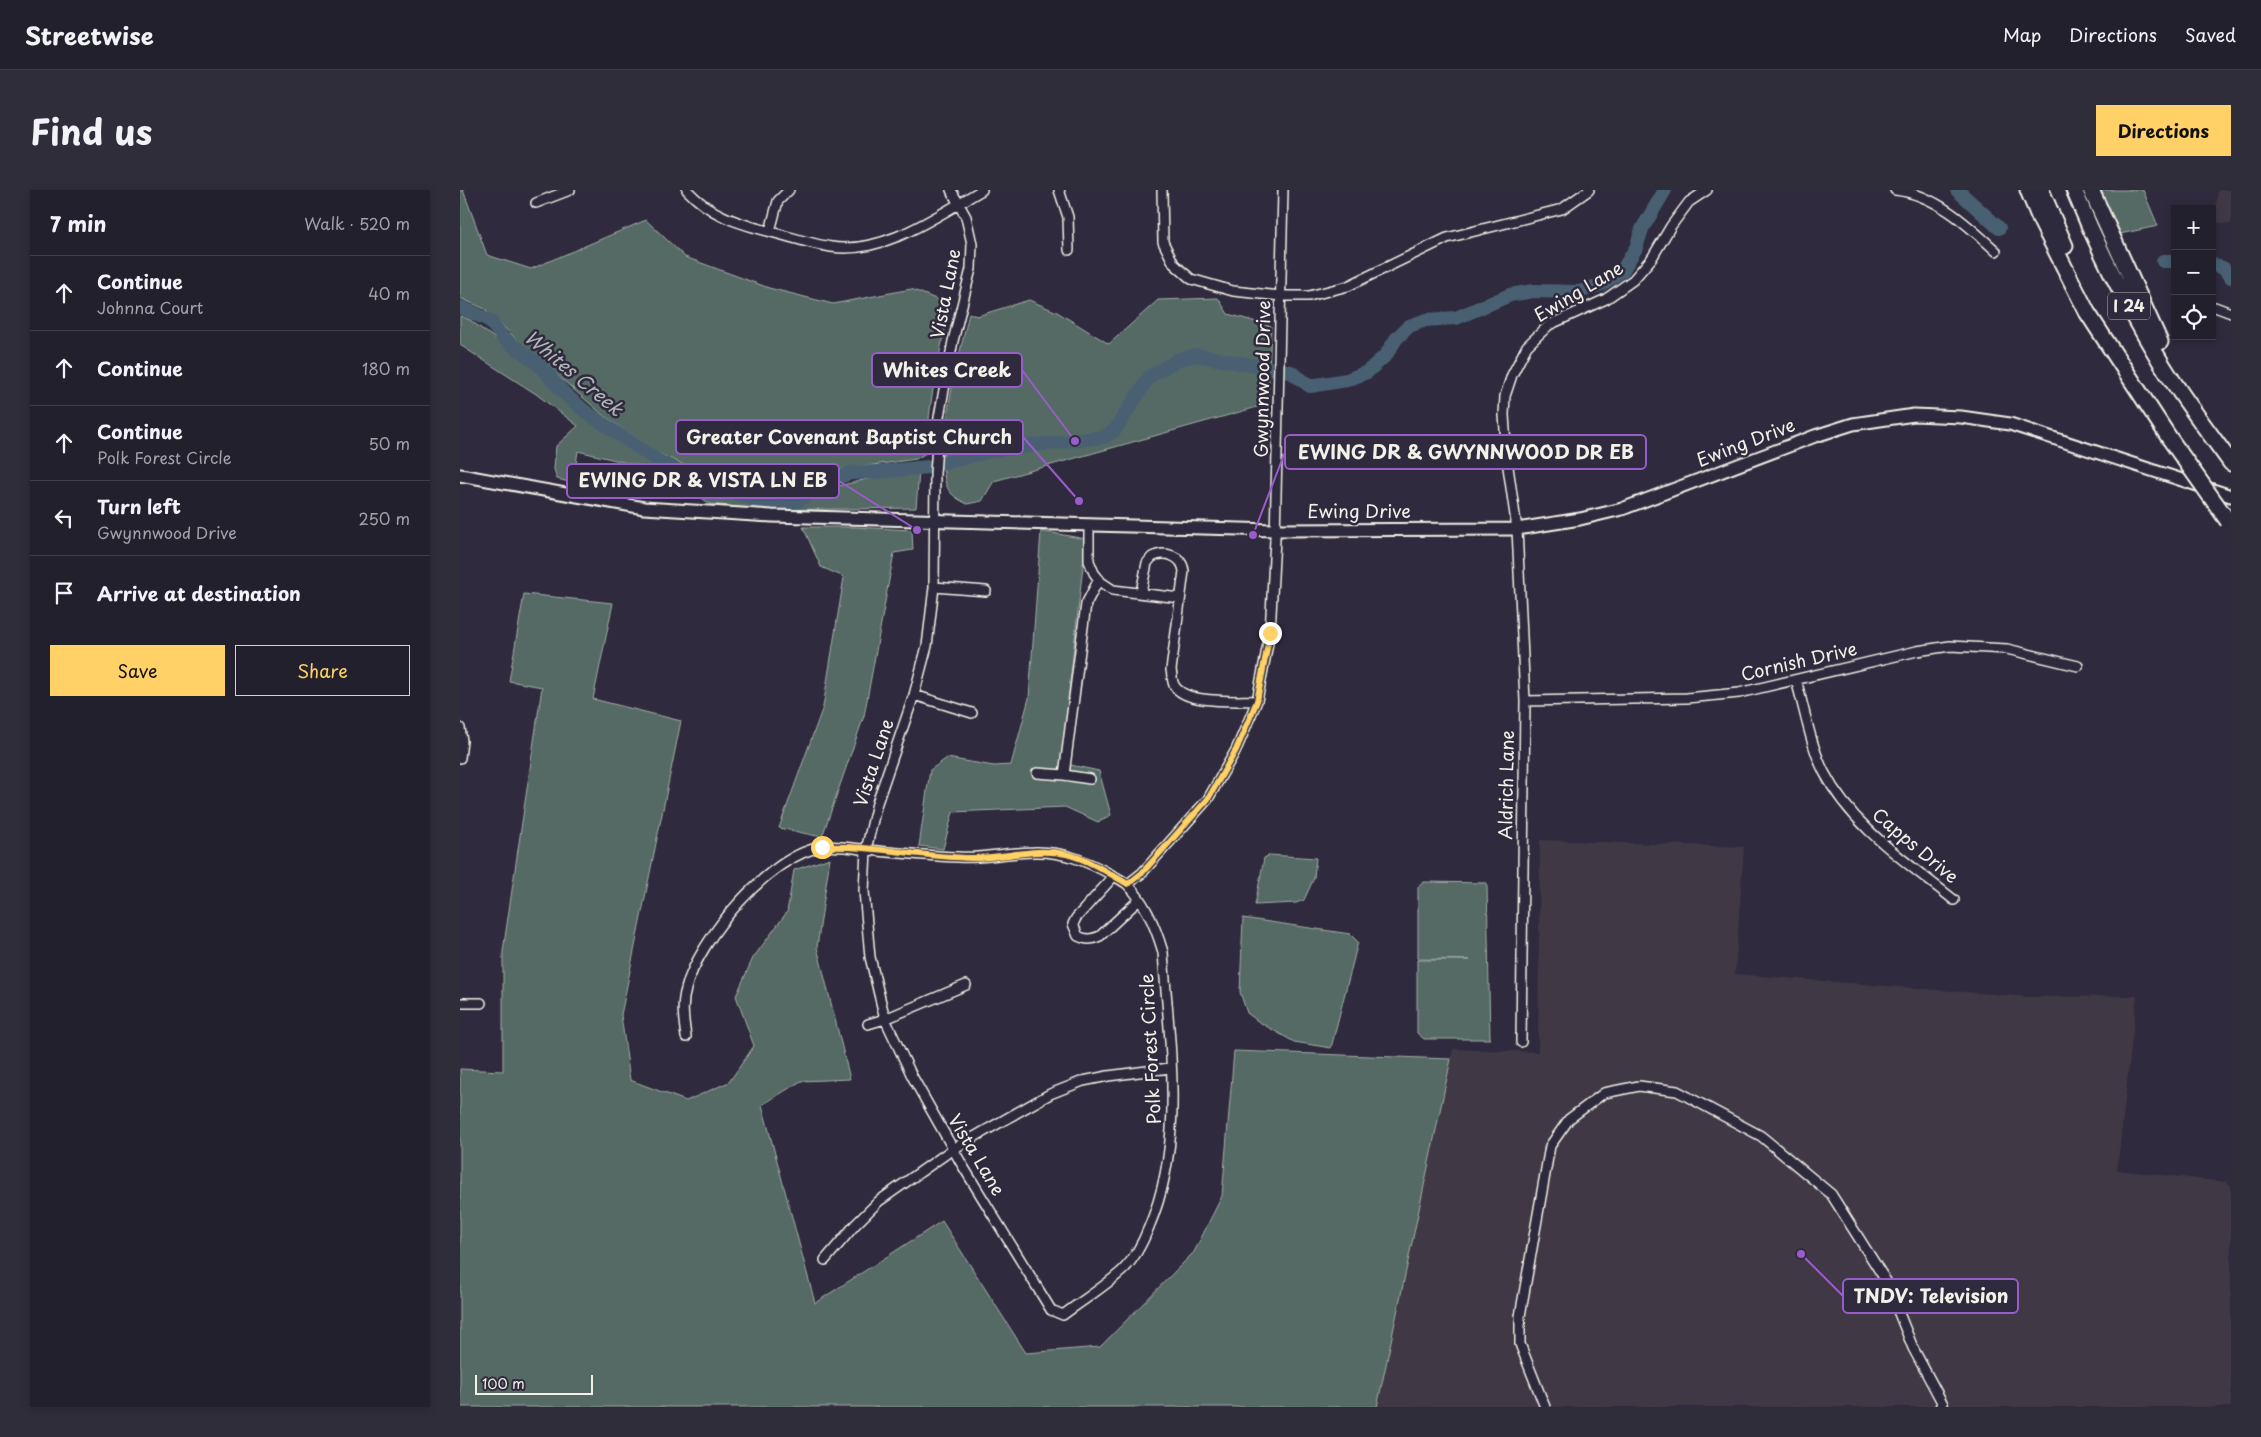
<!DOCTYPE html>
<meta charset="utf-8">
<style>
body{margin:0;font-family:"Playpen Sans",sans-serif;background:#2f2d3a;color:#f1f3f6}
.controls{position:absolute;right:15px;top:15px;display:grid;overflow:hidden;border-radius:0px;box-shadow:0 2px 8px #0003}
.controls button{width:45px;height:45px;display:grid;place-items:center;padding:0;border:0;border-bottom:1px solid #403e4a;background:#23202e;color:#f1f3f6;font:25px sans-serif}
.scale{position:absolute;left:15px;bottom:12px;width:118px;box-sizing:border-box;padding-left:5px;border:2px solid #f4f1e8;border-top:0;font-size:14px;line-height:18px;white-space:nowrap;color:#f4f1e8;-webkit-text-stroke:4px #2f2a3d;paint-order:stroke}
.stop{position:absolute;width:15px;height:15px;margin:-11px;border:4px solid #ffd166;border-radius:50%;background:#fff}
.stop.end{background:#ffd166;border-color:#fff;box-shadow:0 1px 5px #0008}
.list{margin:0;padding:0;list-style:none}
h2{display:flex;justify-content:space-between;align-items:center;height:65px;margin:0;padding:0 20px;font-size:21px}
h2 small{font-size:16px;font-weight:400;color:#a3a3aa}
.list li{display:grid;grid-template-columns:32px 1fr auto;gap:15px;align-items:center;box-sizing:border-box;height:75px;padding:0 20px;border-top:1px solid #403e4a}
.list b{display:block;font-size:19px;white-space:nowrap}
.list p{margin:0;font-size:16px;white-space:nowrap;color:#a3a3aa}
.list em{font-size:16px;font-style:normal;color:#a3a3aa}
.actions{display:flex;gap:10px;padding:15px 20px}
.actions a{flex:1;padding:11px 0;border:1px solid #ffd166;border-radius:0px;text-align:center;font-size:18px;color:#ffd166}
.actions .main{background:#ffd166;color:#111}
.icon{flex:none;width:28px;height:28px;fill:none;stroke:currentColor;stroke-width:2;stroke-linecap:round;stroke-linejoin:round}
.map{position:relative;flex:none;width:1771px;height:1217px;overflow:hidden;border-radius:0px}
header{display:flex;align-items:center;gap:30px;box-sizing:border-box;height:70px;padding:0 25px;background:#23202e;border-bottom:1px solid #403e4a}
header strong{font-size:24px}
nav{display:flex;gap:28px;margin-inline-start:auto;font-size:18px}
.intro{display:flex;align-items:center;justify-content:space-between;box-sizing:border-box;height:120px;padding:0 30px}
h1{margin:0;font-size:35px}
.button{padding:12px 22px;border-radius:0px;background:#ffd166;color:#111;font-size:18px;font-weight:700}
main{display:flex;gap:30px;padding:0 30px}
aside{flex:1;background:#23202e;border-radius:0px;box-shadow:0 2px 8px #0003}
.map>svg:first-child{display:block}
.built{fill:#403944}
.green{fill:#546a65;stroke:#a4aea6}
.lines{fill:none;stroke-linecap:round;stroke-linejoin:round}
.river{stroke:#496173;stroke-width:14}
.street-casing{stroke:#f4f1e8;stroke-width:12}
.secondary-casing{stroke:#f4f1e8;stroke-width:15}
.highway-casing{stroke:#f4f1e8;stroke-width:19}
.street{stroke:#2f2a3d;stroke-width:9}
.secondary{stroke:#2f2a3d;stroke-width:11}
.highway{stroke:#2f2a3d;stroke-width:15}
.highway-bridge-casing{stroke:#f4f1e8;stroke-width:19;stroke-linecap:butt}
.highway-bridge{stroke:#2f2a3d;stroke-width:15}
.route{stroke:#ffd166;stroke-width:6}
.labels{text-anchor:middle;stroke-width:5;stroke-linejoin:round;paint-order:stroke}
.shield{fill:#2f2a3d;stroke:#b9b5b5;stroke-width:1}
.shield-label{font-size:16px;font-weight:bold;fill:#f4f1e8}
.street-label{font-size:18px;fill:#f4f1e8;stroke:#2f2a3d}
.water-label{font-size:19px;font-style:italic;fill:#b0b7b9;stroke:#2f2a3d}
.leader{fill:none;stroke:#995dc9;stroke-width:2}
.callout-dot{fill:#995dc9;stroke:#2f2a3d;stroke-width:2}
.callout{fill:#2f2a3d;stroke:#995dc9;stroke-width:2}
.callout-label{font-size:19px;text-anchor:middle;font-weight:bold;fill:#f4f1e8}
</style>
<header>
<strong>Streetwise</strong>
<nav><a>Map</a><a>Directions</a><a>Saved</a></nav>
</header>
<div class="intro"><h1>Find us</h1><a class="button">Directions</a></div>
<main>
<aside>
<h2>7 min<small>Walk · 520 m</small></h2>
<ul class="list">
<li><svg class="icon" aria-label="ahead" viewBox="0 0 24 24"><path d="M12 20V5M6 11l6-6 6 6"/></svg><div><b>Continue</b><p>Johnna Court</p></div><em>40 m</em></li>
<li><svg class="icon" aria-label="ahead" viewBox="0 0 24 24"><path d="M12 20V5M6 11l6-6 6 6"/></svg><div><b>Continue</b></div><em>180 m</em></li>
<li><svg class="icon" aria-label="ahead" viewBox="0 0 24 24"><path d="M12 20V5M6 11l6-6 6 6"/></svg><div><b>Continue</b><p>Polk Forest Circle</p></div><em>50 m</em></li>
<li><svg class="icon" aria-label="left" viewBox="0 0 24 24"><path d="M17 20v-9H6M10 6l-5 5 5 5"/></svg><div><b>Turn left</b><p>Gwynnwood Drive</p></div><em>250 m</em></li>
<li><svg class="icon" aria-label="arrive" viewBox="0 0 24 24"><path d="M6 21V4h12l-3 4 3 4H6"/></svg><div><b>Arrive at destination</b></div></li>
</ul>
<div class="actions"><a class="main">Save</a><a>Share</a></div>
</aside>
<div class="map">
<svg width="1771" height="1217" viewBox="0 0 1771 1217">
<rect width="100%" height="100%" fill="#2f2a3d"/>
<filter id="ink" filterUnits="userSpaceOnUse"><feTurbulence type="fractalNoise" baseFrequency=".02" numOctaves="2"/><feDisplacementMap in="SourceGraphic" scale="10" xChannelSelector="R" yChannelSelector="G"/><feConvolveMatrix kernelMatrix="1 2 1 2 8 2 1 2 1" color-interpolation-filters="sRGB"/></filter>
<g filter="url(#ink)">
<!-- built -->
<path class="built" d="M1758 0H1771V34L1754 32Z
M1080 650 1284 657 1275 784 1569 807 1677 806 1657 980 1766 992 1771 995V1217H916L938 1092 993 859 1078 862Z"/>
<!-- green -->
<path class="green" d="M0 0H3L27 65 71 79 186 30 225 67 309 98 373 114 451 99 491 115C478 165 469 212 466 263L456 269 377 280 335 303 286 302 195 262 143 225 59 152 25 119 0 108Z
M1635 0H1683L1698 36 1655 45Z
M758 108 768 124 811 136 808 214 534 291 522 311 507 314C502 311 495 308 491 303 468 279 502 156 509 123L517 126 569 110 597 122 649 154 698 110Z
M0 126 10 130 73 177 132 232 196 274 254 303 305 317H330L366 299 420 286 459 282 456 318 307 320 250 314 205 282 118 261 113 293 97 289 94 279 96 256 118 236 76 204 0 155Z
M343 337H393L452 340 453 360 434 363 404 526 362 647 319 638 363 517 384 387 361 377Z
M581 341 626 349 601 573 639 581 651 625 638 632 605 617 493 622 483 659 459 656 470 580 487 568 534 576 551 575 569 508Z
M64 404 153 413 133 509 221 531 161 825 170 890 226 911 269 892 294 856 276 806 293 768 327 722 334 680 370 668 357 757 390 889 341 891 302 915 355 1113 482 1031 566 1163 640 1157 734 1062 762 1006 774 861 991 869 917 1217H0V879L43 881V761L82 497 49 491Z
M810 665 856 668 854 688 844 710 836 713 795 715 804 668Z
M964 692 1027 693 1030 849H964L957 843V770H1010L958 769V697Z
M783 728 890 744 898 752 871 858 834 852 799 832 787 823 780 802Z"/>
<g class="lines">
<!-- river -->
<path class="river" d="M1497 0 1539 38
M1703 71H1715
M1752 74 1763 78 1771 87
M0 117 29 130 43 148 77 173 105 204 126 222 195 269 235 290 306 313 322 316 337 311 371 290 391 283 418 282 468 277 535 260 644 247 655 240 689 187 717 170 735 165 831 182 850 196 887 190 907 182 926 165 936 149 949 136 966 130 996 128 1050 105 1073 101 1119 102 1142 94 1162 81 1176 58 1182 39 1205 0"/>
<!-- street casing -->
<g class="street-casing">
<path id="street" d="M227 0C251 26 278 33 311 42 331 47 351 54 371 57 424 65 478 25 522 0
M599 0 608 27 609 60
M702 0 703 52 714 74 731 89 773 101 821 106H849L888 96 987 48 1102 19 1129 0
M1435 0C1475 4 1508 35 1536 61
M76 13 110 0
M310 41 318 11 329 0
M1755 117 1771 123
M629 335V371L634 383 641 392 653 400 720 408
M474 397 526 401
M681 402 687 373 692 367C705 360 722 366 724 381L711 480C712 484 712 491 714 495 725 515 777 510 797 511
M1336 490C1344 517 1351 557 1364 582 1392 637 1447 672 1494 710
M454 505 512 523
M1065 511 1227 508 1279 503 1457 461 1490 456 1547 459 1618 476
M0 538 2 551 0 568
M577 583 604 585 626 414 639 389
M604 585 630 589
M654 686 616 728 613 734 618 746C626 750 631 750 640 746L679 710
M668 694 682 683 748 609 776 560 797 511 810 443 815 349 823 0
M0 813H21
M408 834 425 829 506 795
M226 847C224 831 221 815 226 799 238 750 311 663 363 657 378 655 393 658 408 660 438 663 468 666 498 667 524 669 548 662 574 662 603 661 627 671 652 685 657 688 664 691 668 695 686 713 696 738 703 762 709 853 726 950 689 1037 683 1052 676 1067 664 1079 646 1096 623 1110 603 1125L591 1120 501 973 452 886 425 829 410 767 404 701 406 660 417 613 454 505 467 456 474 397 475 284 479 227 493 151 511 79 512 54 506 27 491 0
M1061 852 1065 511 1057 339 1047 270 1044 225 1045 206 1052 185 1067 156 1089 135 1146 109 1173 90 1192 68 1211 36 1229 12 1247 0
M365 1070 395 1035 419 1011 493 959 590 904 623 891 648 886 710 878
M1085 1217 1060 1154V1126L1090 956 1109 929 1144 903 1179 896 1217 901 1301 946 1371 1004 1426 1091 1453 1158 1483 1214 1480 1217"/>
</g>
<!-- secondary casing -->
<g class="secondary-casing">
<path id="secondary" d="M0 285 184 318 312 326 815 340 1057 339 1120 329 1162 319 1355 246 1393 234 1454 225 1501 227 1550 234 1771 306"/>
</g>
<!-- highway casing -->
<g class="highway-casing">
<path id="highway" d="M1568 0 1581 31 1627 122 1710 249
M1581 0 1605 56
M1614 0C1639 61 1669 120 1703 176 1724 210 1748 241 1771 273
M1631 0 1700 152"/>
</g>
<!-- street -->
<use href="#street" class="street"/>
<!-- secondary -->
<use href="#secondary" class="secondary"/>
<!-- highway -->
<use href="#highway" class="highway"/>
<!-- highway-bridge casing -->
<g class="highway-bridge-casing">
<path id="highway-bridge" d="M1710 249 1768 331"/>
</g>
<!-- highway-bridge -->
<use href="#highway-bridge" class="highway-bridge"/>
</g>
</g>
<g class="lines" filter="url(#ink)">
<!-- route -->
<path class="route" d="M362 657C411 655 461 667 511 668 542 669 574 657 606 664 628 669 648 683 668 694L682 683 748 609 776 560 797 511 810 443"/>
</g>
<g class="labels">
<!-- shield labels -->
<rect class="shield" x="1648" y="102.5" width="42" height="27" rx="4"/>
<g class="shield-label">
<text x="1669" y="122">I 24</text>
</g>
<!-- street labels -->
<g class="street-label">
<text transform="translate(1119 102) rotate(-31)" y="6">Ewing Lane</text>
<text transform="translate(486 104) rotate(-79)" y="6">Vista Lane</text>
<text transform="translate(803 189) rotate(-89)" y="6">Gwynnwood Drive</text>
<text transform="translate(1286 253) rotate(-21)" y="6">Ewing Drive</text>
<text x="899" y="328">Ewing Drive</text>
<text transform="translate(1339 472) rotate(-13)" y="6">Cornish Drive</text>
<text transform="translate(414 573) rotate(-72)" y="6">Vista Lane</text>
<text transform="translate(1047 595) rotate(-89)" y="6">Aldrich Lane</text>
<text transform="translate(1455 656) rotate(40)" y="6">Capps Drive</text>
<text transform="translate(691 859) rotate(-93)" y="6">Polk Forest Circle</text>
<text transform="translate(516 965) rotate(59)" y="6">Vista Lane</text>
</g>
<!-- water labels -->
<g class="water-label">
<text transform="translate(114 183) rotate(40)" y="7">Whites Creek</text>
</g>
</g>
<!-- callouts -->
<path class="leader" d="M615 251L562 180M619 311L563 247M793 345L825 262M457 340L379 291M1341 1064L1383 1106"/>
<g class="callout-dot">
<circle cx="615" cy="251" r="5"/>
<circle cx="619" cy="311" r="5"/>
<circle cx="793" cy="345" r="5"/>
<circle cx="457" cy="340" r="5"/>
<circle cx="1341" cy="1064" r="5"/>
</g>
<g class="callout">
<rect x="412" y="163" width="150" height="34" rx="5"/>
<rect x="216" y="230" width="347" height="34" rx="5"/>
<rect x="825" y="245" width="361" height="34" rx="5"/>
<rect x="107" y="274" width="272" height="34" rx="5"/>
<rect x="1383" y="1089" width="175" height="34" rx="5"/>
</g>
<g class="callout-label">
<text x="487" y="187">Whites Creek</text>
<text x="389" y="254">Greater Covenant Baptist Church</text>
<text x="1006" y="269">EWING DR &amp; GWYNNWOOD DR EB</text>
<text x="243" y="297">EWING DR &amp; VISTA LN EB</text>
<text x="1471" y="1113">TNDV: Television</text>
</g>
</svg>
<div class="controls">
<button>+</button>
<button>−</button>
<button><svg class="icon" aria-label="locate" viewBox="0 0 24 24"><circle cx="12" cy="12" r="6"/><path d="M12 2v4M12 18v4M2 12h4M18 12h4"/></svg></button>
</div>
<div class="scale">100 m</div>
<div class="stop" style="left:362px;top:657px"></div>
<div class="stop end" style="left:810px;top:443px"></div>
</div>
</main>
